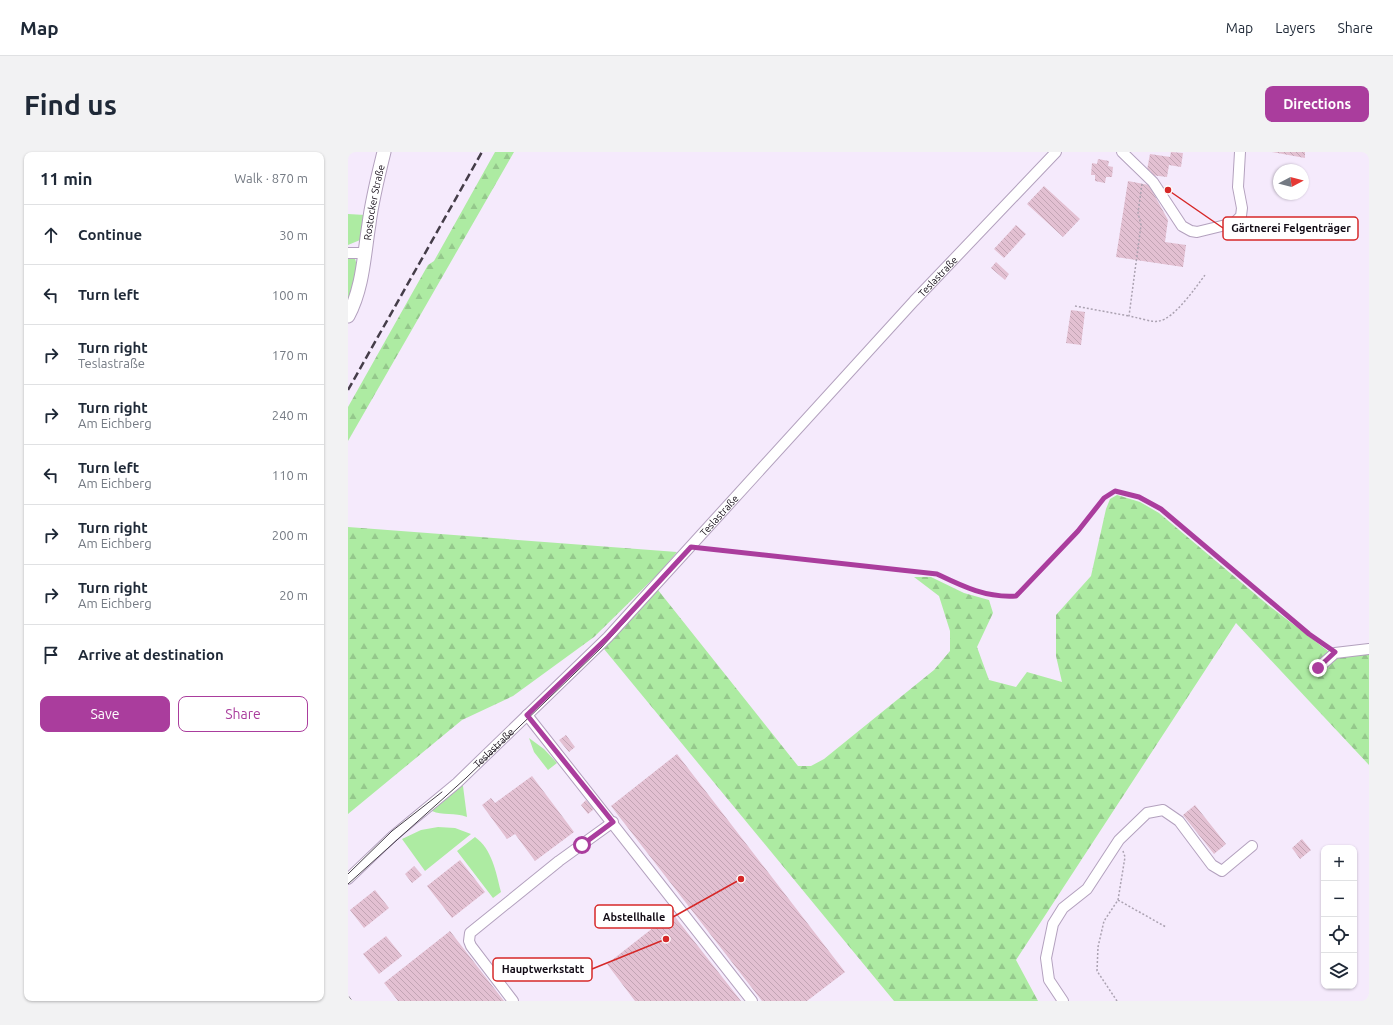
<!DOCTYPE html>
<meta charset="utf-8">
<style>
body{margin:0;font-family:Ubuntu,sans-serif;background:#f2f2f3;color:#1f2937}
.controls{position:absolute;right:12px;bottom:12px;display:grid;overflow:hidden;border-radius:8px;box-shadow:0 1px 3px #0004}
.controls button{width:36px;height:36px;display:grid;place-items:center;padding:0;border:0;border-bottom:1px solid #e0e1e3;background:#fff;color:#1f2937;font:20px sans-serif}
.compass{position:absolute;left:925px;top:12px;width:36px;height:36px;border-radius:50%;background:#fff;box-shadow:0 1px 3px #0004;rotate:83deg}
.stop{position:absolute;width:12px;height:12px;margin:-9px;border:3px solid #aa3d9d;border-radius:50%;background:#fff}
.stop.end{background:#aa3d9d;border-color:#fff;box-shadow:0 1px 4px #0008}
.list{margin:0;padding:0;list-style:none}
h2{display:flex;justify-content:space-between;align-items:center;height:52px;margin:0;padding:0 16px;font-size:17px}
h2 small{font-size:13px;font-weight:400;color:#747a83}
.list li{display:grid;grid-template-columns:26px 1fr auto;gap:12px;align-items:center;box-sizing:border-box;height:60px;padding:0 16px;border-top:1px solid #e0e1e3}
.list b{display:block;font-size:15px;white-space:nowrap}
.list p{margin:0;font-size:13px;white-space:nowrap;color:#747a83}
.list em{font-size:13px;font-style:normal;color:#747a83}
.actions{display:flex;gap:8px;padding:12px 16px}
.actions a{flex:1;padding:9px 0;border:1px solid #aa3d9d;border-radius:8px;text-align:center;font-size:14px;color:#aa3d9d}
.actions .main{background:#aa3d9d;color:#fff}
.icon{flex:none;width:22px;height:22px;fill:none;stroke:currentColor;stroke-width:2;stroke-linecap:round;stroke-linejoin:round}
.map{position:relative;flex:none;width:1021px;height:849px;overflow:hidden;border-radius:8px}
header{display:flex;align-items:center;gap:24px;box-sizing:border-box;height:56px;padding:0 20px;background:#fff;border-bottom:1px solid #e0e1e3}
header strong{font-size:19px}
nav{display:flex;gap:22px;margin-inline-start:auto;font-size:14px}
.intro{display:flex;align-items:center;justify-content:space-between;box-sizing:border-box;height:96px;padding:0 24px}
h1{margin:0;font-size:28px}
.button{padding:10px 18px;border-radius:8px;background:#aa3d9d;color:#fff;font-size:14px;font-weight:700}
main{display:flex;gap:24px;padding:0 24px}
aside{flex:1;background:#fff;border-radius:8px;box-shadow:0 1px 3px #0004}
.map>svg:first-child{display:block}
.green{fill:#adeba2}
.forest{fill:url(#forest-firs)}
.building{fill:url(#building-back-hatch)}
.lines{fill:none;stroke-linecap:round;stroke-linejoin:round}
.minor-casing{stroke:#b3a1be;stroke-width:12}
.major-casing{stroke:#b3a1be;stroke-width:15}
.path{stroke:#aba2b1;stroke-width:1.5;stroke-dasharray:2 2;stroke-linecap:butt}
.minor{stroke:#fff;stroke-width:10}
.major{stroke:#fff;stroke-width:13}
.tram{stroke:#453d49;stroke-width:1}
.rail{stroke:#453d49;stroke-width:2.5;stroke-dasharray:8 4;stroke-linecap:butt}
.route{stroke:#aa3d9d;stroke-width:5}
.labels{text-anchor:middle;stroke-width:3;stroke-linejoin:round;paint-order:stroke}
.street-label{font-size:10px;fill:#130c16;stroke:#fff}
.leader{fill:none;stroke:#d62828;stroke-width:1.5}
.callout-dot{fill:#d62828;stroke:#fff;stroke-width:1.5}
.callout{fill:#fff;stroke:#d62828;stroke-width:1.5}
.callout-label{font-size:11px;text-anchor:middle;font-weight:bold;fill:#130c16}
</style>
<header>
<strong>Map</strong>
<nav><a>Map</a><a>Layers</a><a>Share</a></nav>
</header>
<div class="intro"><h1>Find us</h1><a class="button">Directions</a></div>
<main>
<aside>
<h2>11 min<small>Walk · 870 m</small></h2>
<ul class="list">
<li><svg class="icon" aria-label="ahead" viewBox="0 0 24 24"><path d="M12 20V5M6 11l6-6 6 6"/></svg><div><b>Continue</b></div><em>30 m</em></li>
<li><svg class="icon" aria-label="left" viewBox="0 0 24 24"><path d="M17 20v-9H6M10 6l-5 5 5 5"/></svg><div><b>Turn left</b></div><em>100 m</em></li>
<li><svg class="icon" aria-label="right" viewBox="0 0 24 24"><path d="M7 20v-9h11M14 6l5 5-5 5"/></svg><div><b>Turn right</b><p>Teslastraße</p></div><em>170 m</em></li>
<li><svg class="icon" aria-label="right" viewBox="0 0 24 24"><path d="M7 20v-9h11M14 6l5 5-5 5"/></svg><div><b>Turn right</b><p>Am Eichberg</p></div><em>240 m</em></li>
<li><svg class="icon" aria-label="left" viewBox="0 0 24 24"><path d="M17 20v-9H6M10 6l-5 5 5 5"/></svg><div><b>Turn left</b><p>Am Eichberg</p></div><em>110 m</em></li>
<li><svg class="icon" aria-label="right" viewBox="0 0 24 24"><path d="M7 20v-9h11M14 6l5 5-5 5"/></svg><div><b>Turn right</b><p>Am Eichberg</p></div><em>200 m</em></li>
<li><svg class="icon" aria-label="right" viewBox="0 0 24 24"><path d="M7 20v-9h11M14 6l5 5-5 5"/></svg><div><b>Turn right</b><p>Am Eichberg</p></div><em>20 m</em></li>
<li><svg class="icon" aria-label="arrive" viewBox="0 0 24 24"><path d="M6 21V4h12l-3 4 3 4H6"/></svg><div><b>Arrive at destination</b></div></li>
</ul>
<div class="actions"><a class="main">Save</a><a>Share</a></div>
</aside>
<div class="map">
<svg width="1021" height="849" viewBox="0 0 1021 849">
<defs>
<pattern id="forest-firs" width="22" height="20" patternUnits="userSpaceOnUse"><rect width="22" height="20" fill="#adeba2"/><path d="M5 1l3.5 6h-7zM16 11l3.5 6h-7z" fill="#94c88b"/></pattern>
<pattern id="building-back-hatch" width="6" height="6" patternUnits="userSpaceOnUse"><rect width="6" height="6" fill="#e3c0d2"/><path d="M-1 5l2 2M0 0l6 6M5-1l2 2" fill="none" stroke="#c2a4b4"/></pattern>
</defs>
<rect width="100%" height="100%" fill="#f5eafc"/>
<!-- green -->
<path class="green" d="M0 62 17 63 12 88 0 93Z
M0 106 7 107C12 119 4 137 0 149Z
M181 586 196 597 209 611 200 618 186 600Z
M114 634H115L119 665C107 660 94 664 84 659Z
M90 675 107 676 123 682 77 719 54 687 73 678Z
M127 685C144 697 148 720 153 740L145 746 109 699Z"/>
<!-- forest -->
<path class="forest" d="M147 0H166L0 289V255L80 113 86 109Z
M769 343 792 350 811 361 920 453 989 506 1021 500V613L888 471 668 808 690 849H546L256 497 310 438 450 614H463L476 607 586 518 602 499V479L591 444 566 425H583L616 441 641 448 645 461 629 495 641 528 668 535 679 520 714 530 708 504V463L743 424 758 357 762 347Z
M0 375 329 400 312 420 246 485 165 544 114 568 0 662Z"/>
<!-- building -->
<path class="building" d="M823 0 835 1 833 15 821 13 819 25 802 23 803 19 799 18 802 2 822 5Z
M924 0H957V6Z
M750 7 761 9 760 14 765 15 764 25H758L757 31 747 29V23H743L744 11 749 12Z
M780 29 801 33 820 68 817 90 838 93 835 115 768 105Z
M696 34 732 67 715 85 679 52Z
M668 73 678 82 656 106 646 97Z
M648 110 661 122 657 128 643 116Z
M723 158 737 160 733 193 718 191Z
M218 583 227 595 221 600 211 588Z
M329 602 497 820 459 849H414L263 654Z
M184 624 226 680 187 709 167 682 159 687 134 653 143 646 147 651Z
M238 648 246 657 240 662 233 653Z
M847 653 878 692 866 702 835 663Z
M954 687 963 698 952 707 944 696Z
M112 708 137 740 104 766 79 734Z
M66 714 74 723 64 731 57 722Z
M27 738 41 756 16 776 2 758Z
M324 761 393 849H287L259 812Z
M102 779 156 849H50L36 831Z
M38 784 54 804 31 822 15 802Z"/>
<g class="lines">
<!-- minor casing -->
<g class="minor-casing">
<g id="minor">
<path d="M774 0 805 30 834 74 843 79 849 80 886 71 893 64 894 56 890 35 892 0"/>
<path d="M0 101H17"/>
<path d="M970 516 987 501 1021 497"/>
<path d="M179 563 404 849"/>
<path id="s1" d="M0 727 45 684 109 631 260 485 566 149 708 0"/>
<path d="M165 849 123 794 121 789 122 781 211 709 265 670"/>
<path d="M715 849 701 828 698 806 705 772 715 756 739 737 771 688 799 661 815 658 831 669 864 713 874 719 904 694"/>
</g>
</g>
<!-- major casing -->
<g class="major-casing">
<g id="major">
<path id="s2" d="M0 164C15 136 16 103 21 72 24 48 30 24 36 0"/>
</g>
</g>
<!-- path -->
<path class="path" d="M794 32 790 61 793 73 781 164C788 165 805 171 811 169 826 167 848 135 857 123
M727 154 781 164
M354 396 589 422 625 439 656 445 668 443 730 379 756 346 767 339 791 345 813 357 961 482 979 495
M770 748 818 775
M769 849 749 819 750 795 756 769 770 748 777 705 775 699"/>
<!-- minor -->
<use href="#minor" class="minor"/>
<!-- major -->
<use href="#major" class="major"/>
<!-- tram -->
<path class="tram" d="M0 722 44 679 94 640
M0 732 118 626 253 496 282 464"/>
<!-- rail -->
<path class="rail" d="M0 238 134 0
M0 845 3 849"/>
</g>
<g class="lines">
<!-- route -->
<path class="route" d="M234 693 265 670 179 563 260 485 343 395 589 422C614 434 638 446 668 444L730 379 756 346 767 339 791 345 813 357 961 482 987 500 970 516"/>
</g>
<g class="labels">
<!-- street labels -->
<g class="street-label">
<text dy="4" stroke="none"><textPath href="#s2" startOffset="117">Rostocker Straße</textPath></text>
<text dy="4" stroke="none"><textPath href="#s1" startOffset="844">Teslastraße</textPath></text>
<text dy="4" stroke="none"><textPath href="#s1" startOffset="520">Teslastraße</textPath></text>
<text dy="4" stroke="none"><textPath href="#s1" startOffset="196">Teslastraße</textPath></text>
</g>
</g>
<!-- callouts -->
<path class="leader" d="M820 38L875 76M393 727L325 765M318 787L244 817"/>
<g class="callout-dot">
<circle cx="820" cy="38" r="4"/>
<circle cx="393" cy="727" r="4"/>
<circle cx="318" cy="787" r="4"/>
</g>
<g class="callout">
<rect x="875" y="65" width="135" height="23" rx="4"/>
<rect x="247" y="753" width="78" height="23" rx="4"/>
<rect x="145" y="806" width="99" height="23" rx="4"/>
</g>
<g class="callout-label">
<text x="943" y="80">Gärtnerei Felgenträger</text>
<text x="286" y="769">Abstellhalle</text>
<text x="195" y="821">Hauptwerkstatt</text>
</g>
</svg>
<div class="controls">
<button>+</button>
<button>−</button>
<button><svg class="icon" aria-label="locate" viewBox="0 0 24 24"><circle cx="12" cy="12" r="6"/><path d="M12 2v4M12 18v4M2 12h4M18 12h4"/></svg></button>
<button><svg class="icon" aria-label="layers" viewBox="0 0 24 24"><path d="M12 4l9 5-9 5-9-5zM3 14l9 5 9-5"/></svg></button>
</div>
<svg class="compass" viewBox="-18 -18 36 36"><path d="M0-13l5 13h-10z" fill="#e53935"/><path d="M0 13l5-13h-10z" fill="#747a83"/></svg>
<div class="stop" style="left:234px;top:693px"></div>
<div class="stop end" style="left:970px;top:516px"></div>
</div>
</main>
